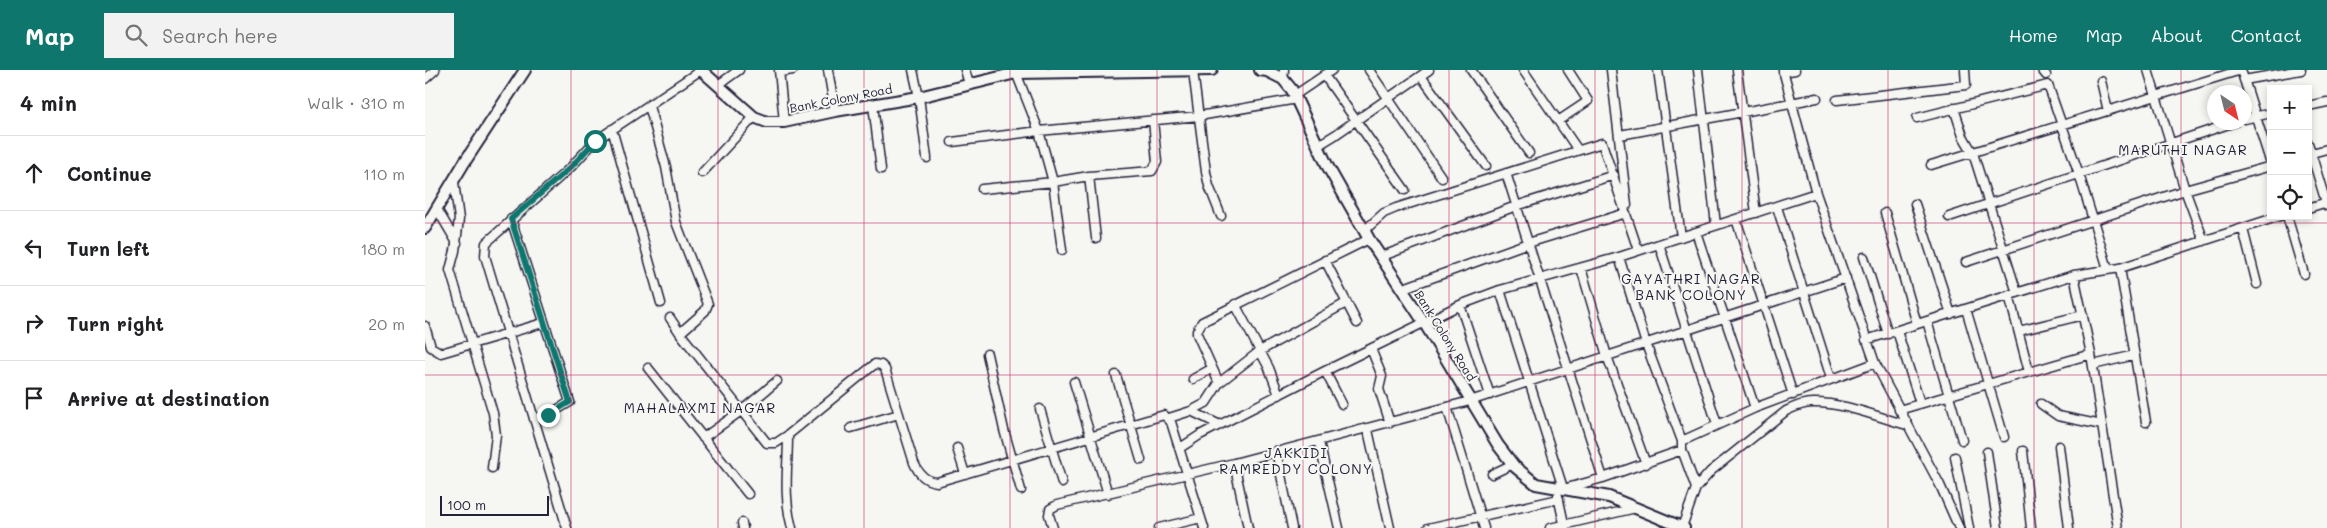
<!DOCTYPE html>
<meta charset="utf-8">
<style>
body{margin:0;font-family:Mali,sans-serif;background:#f2f2f2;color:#202124}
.controls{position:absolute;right:15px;top:15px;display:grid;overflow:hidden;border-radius:0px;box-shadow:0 2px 8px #0003}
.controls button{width:45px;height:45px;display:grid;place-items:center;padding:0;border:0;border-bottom:1px solid #e0e0e0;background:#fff;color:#202124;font:25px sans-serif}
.compass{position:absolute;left:1782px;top:15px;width:45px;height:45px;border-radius:50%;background:#fff;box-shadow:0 2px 8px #0003;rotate:145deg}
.scale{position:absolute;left:15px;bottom:12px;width:109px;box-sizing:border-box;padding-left:5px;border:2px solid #22223b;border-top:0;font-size:14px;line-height:18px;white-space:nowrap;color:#22223b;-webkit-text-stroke:4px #f6f6f2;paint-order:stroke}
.stop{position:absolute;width:15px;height:15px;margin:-11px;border:4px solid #0f766e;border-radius:50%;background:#fff}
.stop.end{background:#0f766e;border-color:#fff;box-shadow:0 1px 5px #0008}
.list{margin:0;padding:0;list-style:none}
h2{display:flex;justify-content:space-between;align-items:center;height:65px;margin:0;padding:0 20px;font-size:21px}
h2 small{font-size:16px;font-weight:400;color:#757577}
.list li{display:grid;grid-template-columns:32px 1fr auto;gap:15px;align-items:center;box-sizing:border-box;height:75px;padding:0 20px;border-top:1px solid #e0e0e0}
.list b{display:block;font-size:19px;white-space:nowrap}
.list em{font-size:16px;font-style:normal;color:#757577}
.icon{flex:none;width:28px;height:28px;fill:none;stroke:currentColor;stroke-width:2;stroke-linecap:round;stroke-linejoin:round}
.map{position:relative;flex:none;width:1902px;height:458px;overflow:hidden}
header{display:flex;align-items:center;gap:30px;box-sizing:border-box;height:70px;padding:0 25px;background:#0f766e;color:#fff}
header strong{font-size:24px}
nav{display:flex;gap:28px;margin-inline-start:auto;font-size:18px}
.search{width:350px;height:45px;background:#f2f2f2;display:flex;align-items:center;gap:12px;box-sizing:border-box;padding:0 18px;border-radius:0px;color:#757577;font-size:19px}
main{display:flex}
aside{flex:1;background:#fff}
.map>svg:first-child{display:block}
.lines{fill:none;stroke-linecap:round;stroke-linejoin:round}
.minor-casing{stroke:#22223b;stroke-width:11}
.tertiary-casing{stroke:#22223b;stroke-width:14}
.minor{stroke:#f6f6f2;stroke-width:8}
.tertiary{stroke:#f6f6f2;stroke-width:10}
.route{stroke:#0f766e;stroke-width:6}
.grid{fill:none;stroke:#c2185b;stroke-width:1;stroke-opacity:0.55}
.labels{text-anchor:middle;stroke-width:4;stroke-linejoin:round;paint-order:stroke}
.street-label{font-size:12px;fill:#22223b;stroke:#f6f6f2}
.neighbourhood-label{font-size:14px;letter-spacing:1px;fill:#22223b;stroke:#f6f6f2}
</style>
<header>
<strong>Map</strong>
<div class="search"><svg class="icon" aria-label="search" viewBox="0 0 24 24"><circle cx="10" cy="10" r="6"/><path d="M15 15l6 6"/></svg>Search here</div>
<nav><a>Home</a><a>Map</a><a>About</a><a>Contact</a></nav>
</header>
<main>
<aside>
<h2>4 min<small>Walk · 310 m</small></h2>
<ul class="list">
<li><svg class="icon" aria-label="ahead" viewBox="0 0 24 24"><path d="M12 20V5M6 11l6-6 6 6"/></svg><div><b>Continue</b></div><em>110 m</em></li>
<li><svg class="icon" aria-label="left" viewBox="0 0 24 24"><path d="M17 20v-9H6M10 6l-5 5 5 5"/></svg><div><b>Turn left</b></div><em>180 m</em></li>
<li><svg class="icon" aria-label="right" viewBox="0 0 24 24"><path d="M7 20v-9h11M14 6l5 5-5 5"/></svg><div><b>Turn right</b></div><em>20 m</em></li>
<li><svg class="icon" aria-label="arrive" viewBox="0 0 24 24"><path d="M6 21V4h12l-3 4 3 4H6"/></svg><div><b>Arrive at destination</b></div></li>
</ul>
</aside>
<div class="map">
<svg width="1902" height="458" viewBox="0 0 1902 458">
<rect width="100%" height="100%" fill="#f6f6f2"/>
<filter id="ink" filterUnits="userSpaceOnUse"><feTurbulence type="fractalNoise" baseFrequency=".02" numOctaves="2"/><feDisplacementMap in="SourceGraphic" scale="10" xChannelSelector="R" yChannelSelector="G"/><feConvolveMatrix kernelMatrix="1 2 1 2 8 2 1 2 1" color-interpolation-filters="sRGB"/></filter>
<g filter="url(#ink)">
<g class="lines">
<!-- minor casing -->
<g class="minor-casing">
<path id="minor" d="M354 0 359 52
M403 0 410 41
M488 0 494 27 502 88
M540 0 544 14
M590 0 614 61 628 112 664 106 727 101 732 92 728 50
M944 0 1017 108
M1046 0 1104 83
M1098 0 1153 80
M1186 0 1202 135
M1233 0 1256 167
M1273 0 1291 155
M1312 0 1331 143
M1358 0 1391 123 1450 293 1515 415 1534 458
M1617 0 1621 5
M1723 0 1760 120 1779 171
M1816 0 1846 94
M768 1 781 102 784 116 796 146
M355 2 368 0
M1358 2 1370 0
M899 5 980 120
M996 6 1061 96
M0 9 10 0
M858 9 859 0
M1819 10 1876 0
M1676 11 1683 41
M293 15 314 0
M870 25 907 0
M1412 30 1541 15 1540 0
M448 35 456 99
M224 36 241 97 251 152 283 234 280 241 255 263 342 373H351L363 365 450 294 456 295 460 299 489 393C494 404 500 411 512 412L739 345 746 352 779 458
M1883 36 1902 32
M1529 38 1538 66 1548 83 1592 223
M1492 48 1623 15 1654 104 1683 199
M1820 49 1846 43
M1133 51 1163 31 1143 0
M187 59 236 233
M1195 65 1392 28
M527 72 614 61 774 46 872 29
M1883 73 1902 136
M892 76 910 65 1004 0
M1883 84 1902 79
M1506 95 1816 0
M277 103 329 47
M1081 103 1178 408
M664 106 671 168
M29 112 34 149 30 181 25 200 68 343 71 365 67 398
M557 119 628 112 637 180
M1490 134 1526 244
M1352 137 1406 308
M1883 138 1902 132
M12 139 32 173
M1460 143 1492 254
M1862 146 1879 204
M1524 147 1810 52
M86 149 145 332 123 345 109 349
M1311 149 1368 325
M1818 159 1832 214
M940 160 959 143 971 138 1177 73 1213 180
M1271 162 1330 338
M1234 174 1292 354
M955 187 1091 136 1189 105
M1194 187 1221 274 1257 371V380L1271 418
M1439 187 1463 264
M900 190 932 253
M1541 192 1760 120 1846 96
M1156 198 1182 286 1221 394
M1695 198 1721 352
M1649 205 1666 284 1693 458
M976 219 1103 173 1201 143
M1075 220 1138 418
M1584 225 1604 302
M810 234 844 298 854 325
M1035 235 1065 325
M1541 239 1579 367
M245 248 255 263
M1502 251 1537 370
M0 256 6 277 16 283 118 253
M1472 261 1495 333
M1594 261 1658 245
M1441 270 1649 205 1695 198 1855 146
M946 279 957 306 954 319 965 353
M562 284 579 360 596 420
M1668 295 1710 285
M223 298 323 424
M900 301 917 334
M691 305 716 390
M768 309 786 299
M649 312 683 424
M794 313 772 264V261L777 252 944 169
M1616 334 1633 346 1677 355
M1022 337 1059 458
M615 339 637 413
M1474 340 1666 284
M766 341 795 355
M744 348 766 341 781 333 794 313 835 281 921 233
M426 358 474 344
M943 360 965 458
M363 365C363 398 358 426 367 458
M278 368 316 341 352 311
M1257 371 1330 338 1450 293
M894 372 914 458
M1634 376 1644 458
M532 378 540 404
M755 378 775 365 900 301 1035 235 1075 220 1194 187 1391 123
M851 381 867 458
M1598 381 1606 458
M1562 382 1573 458
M1530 387 1544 458
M809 393 823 458
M1067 404 1088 394
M1142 418 1178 408 1257 380
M1133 426 1140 458
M317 453 318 458
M142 458 60 186 61 173 146 97 170 71 276 0
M628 458 624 445 625 439 632 435 809 393 1045 331 1421 208
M734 458 776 448
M1003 458 1134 429
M1125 458 1211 438
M1253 458 1257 457 1271 418 1286 401 1361 341C1369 337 1378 333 1387 333 1418 332 1452 347 1482 355"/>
</g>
<!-- tertiary casing -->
<g class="tertiary-casing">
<path id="tertiary" d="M276 0 329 47 342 52H359L410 41 494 27 591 3 787 0
M835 0 842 1 858 9 867 20 903 97 944 169 1000 254 1073 375 1089 396 1111 414 1184 427 1259 458
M0 158 39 93 100 0"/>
</g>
<!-- minor -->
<use href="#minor" class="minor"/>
<!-- tertiary -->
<use href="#tertiary" class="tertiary"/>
</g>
</g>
<g class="lines" filter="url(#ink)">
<!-- route -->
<path class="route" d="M123 345 145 332 86 149 146 97 170 71"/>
</g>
<!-- grid -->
<path class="grid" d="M146 0V458M293 0V458M439 0V458M585 0V458M732 0V458M878 0V458M1024 0V458M1170 0V458M1317 0V458M1463 0V458M1609 0V458M1756 0V458M0 153H1902M0 305H1902"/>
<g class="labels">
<!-- street labels -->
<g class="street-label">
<text transform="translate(416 29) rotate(-11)" y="4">Bank Colony Road</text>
<text transform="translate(1020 266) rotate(58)" y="4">Bank Colony Road</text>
</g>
<!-- neighbourhood labels -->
<g class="neighbourhood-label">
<text x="1758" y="85">MARUTHI NAGAR</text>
<text x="1266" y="214">GAYATHRI NAGAR<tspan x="1266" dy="16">BANK COLONY</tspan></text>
<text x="275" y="343">MAHALAXMI NAGAR</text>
<text x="871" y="388">JAKKIDI<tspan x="871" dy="16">RAMREDDY COLONY</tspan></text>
</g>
</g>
</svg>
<div class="controls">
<button>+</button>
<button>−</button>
<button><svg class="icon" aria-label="locate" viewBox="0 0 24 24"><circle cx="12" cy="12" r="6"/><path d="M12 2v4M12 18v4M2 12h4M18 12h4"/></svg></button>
</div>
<svg class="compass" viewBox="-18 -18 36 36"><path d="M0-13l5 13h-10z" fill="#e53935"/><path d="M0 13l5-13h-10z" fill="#757577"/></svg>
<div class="scale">100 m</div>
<div class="stop" style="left:170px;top:71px"></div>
<div class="stop end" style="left:123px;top:345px"></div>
</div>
</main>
